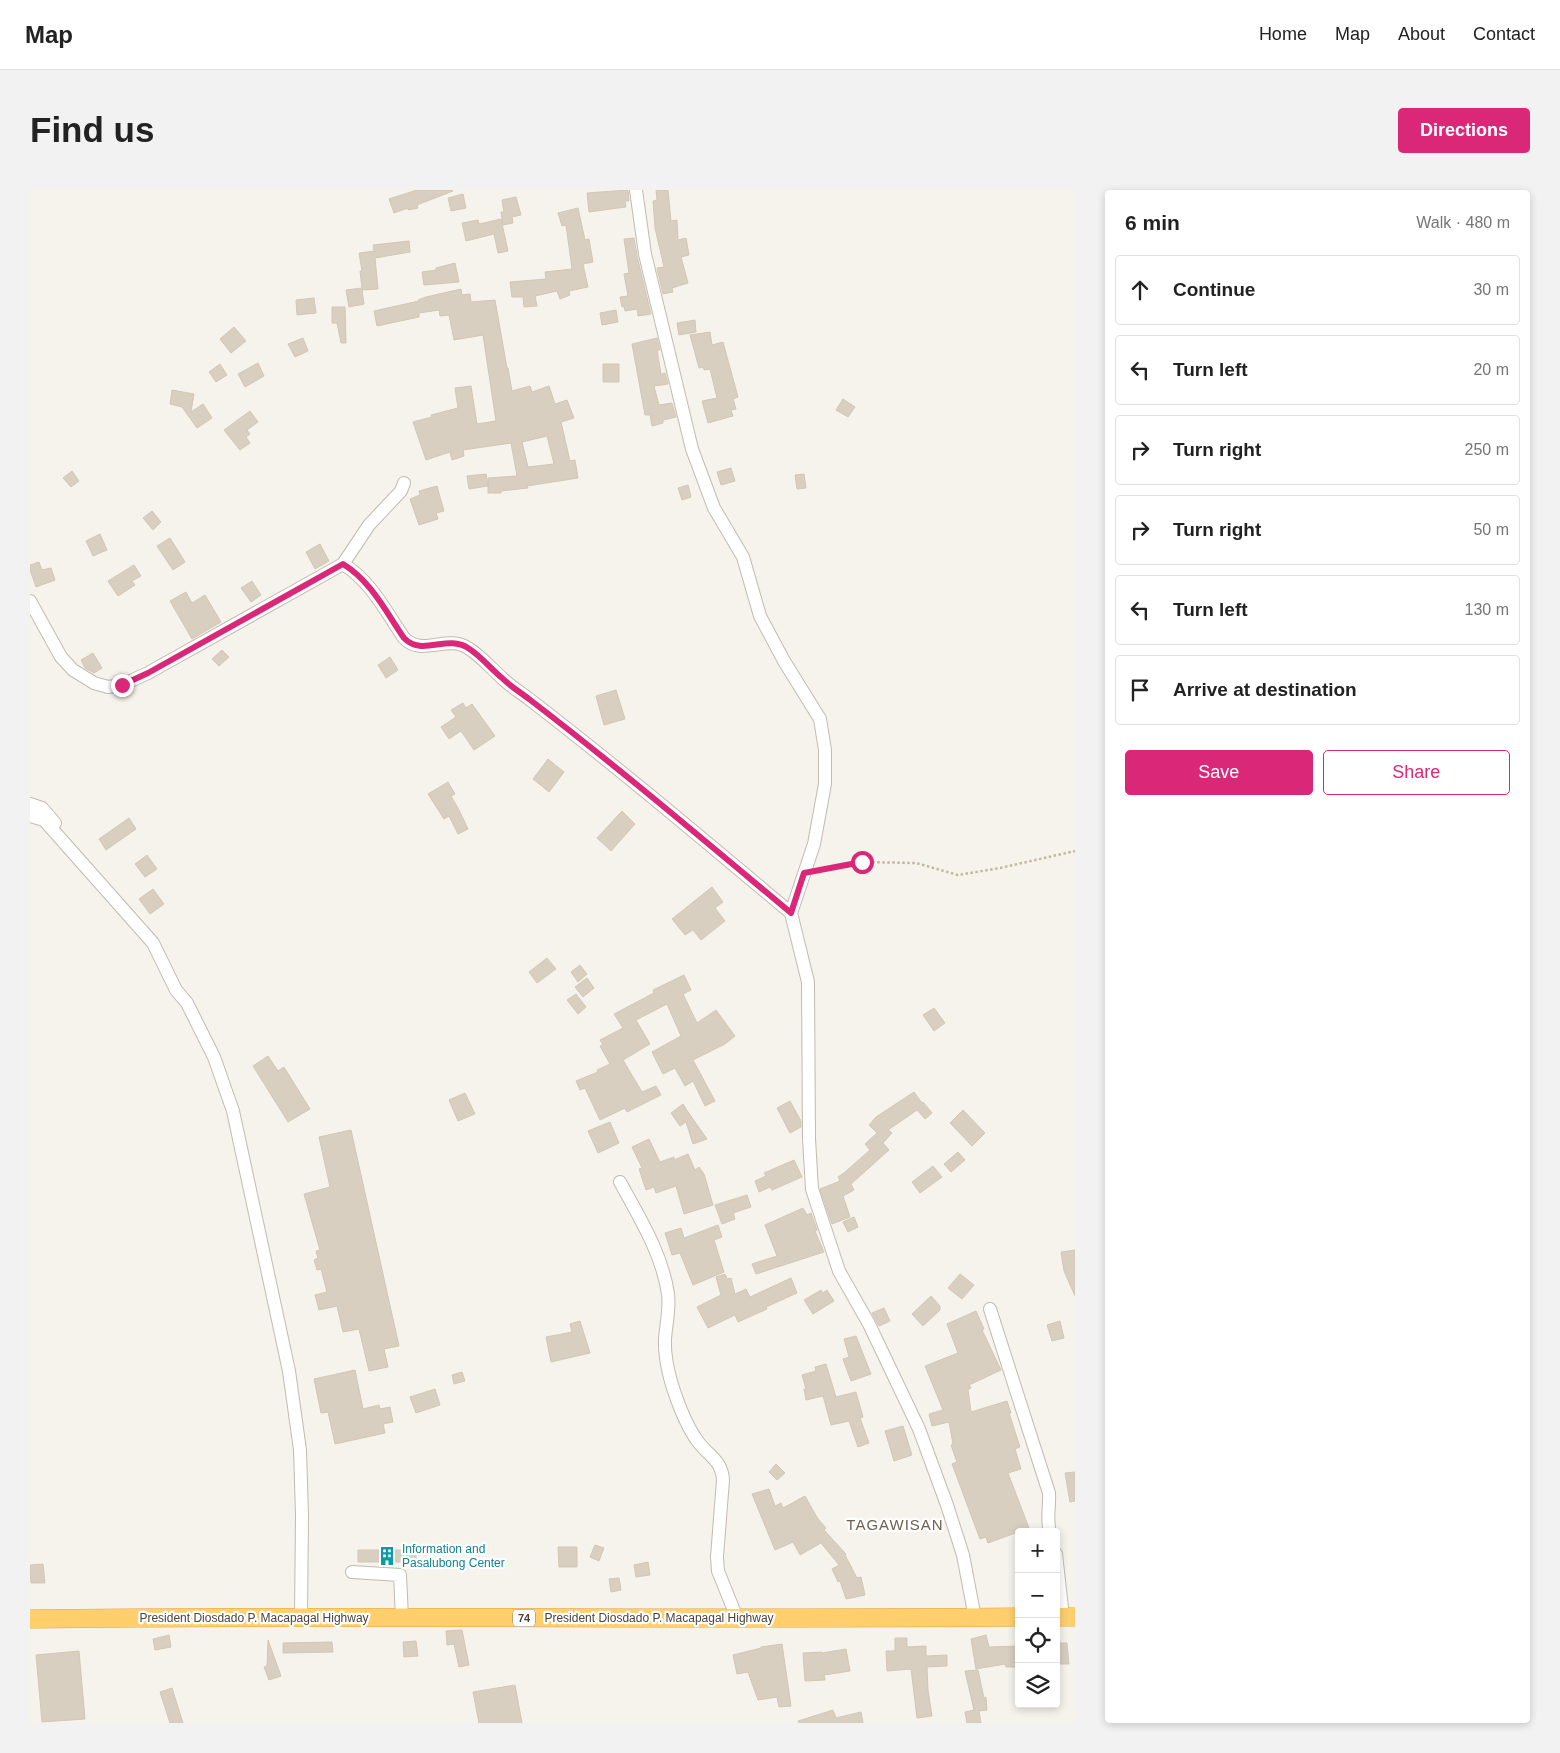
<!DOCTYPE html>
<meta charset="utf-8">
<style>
body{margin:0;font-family:Arial,sans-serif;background:#f2f2f2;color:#222}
.controls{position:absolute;right:15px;bottom:15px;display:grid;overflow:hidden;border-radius:5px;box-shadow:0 2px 8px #0003}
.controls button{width:45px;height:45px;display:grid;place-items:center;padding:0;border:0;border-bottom:1px solid #e0e0e0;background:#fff;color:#222;font:25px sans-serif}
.stop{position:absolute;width:15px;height:15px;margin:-11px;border:4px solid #db2777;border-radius:50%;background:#fff}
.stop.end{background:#db2777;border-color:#fff;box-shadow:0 1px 5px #0008}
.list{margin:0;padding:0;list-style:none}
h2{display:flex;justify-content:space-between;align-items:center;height:65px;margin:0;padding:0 20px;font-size:21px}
h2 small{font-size:16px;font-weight:400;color:#767676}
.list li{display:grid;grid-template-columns:32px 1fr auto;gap:15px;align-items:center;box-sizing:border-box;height:70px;margin:0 10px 10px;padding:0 10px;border:1px solid #e0e0e0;border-radius:5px}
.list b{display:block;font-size:19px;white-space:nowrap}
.list em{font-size:16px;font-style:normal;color:#767676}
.actions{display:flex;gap:10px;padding:15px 20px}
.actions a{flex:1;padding:11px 0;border:1px solid #db2777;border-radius:5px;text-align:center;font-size:18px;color:#db2777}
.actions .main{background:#db2777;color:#fff}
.icon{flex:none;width:28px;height:28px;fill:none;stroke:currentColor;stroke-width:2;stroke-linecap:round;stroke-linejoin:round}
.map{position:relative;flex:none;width:1045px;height:1533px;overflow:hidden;border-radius:5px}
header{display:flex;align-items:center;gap:30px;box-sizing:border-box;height:70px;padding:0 25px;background:#fff;border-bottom:1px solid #e0e0e0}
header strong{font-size:24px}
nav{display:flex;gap:28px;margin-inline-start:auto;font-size:18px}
.intro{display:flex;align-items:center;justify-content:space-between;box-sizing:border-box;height:120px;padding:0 30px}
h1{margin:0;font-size:35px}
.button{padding:12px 22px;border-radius:5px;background:#db2777;color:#fff;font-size:18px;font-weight:700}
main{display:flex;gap:30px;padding:0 30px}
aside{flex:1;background:#fff;border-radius:5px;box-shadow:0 2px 8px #0003}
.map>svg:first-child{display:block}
.building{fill:#d8cfc1;stroke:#d3c7b4;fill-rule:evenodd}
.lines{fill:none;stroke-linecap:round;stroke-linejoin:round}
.minor-casing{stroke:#c2bbae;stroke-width:14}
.highway-casing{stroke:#e0a43c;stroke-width:19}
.path{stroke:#c4b79f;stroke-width:2.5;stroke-dasharray:2.5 2.5;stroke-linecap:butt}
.minor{stroke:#fff;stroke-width:12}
.highway{stroke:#ffcf6e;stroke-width:18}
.route{stroke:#db2777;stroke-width:6}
.labels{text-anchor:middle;stroke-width:4.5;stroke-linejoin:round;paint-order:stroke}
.shield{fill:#fff;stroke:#817c74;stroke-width:1}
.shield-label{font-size:11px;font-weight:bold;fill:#4b4439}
.culture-label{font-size:12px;fill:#0d838f;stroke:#fff;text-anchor:start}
.street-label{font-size:12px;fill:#4b4439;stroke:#fff}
.quarter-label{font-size:15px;letter-spacing:1px;fill:#6e6250;stroke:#fff}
</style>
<header>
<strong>Map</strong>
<nav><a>Home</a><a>Map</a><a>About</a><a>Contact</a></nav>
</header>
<div class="intro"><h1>Find us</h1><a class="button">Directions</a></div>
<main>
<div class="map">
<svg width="1045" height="1533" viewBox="0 0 1045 1533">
<rect width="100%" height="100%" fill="#f6f3ec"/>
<!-- building -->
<path class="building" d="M387 0H422L423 1 387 15 388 18 378 20V18L364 23 359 9Z
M598 0 599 11H595L596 17 559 22 557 3Z
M626 0H638L641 31 647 30 648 50 656 48 659 65 651 67 658 93 642 98 643 102 633 104 627 78 634 77 625 38 623 11 627 10Z
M433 4 436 18 421 21 418 8Z
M486 7 491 25 482 27 483 33 473 35 471 22H474L472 10Z
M548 18 555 50 559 49 563 72 553 74 558 97 539 101 540 105 530 109 527 101 505 106 507 116 494 117 493 107H482L480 92 516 89 515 82 542 79 536 35 532 36 528 23Z
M471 29 478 61 468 63 464 44 436 51 432 33 448 30 449 34Z
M604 48 607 66 621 124 608 126 607 119 595 121 594 116 592 117 590 107 598 106 594 84 599 83 594 49Z
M379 51 380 62 345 68 348 99 332 100 334 114 319 117 316 100 332 98 330 81H332L329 63 344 61 343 55Z
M425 73 429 92 394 95 392 82 406 80V78Z
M431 99 432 105 440 104 441 112 465 110 477 178H478L482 201 500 196 502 202 519 196 525 214 537 210 544 228 531 232 540 271 545 270 548 288 497 296 498 298 471 301V303H458V288L487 286 481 253 433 260 434 266 422 270 420 262 396 270 383 232 402 227 401 225 428 218 425 198 441 196 447 234 466 231 453 145 424 150 419 125 410 126 409 120 389 123V127L347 136 344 121 389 111 388 110 396 107ZM517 246 524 274 498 277 492 252Z
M284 108 286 123 267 125 266 110Z
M302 117H315L316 153H311L307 133H302Z
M586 120 588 132 572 135 570 123Z
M665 130 666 142 649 145 647 133Z
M204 137 216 151 201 163 190 149Z
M680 142 682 155 693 152 708 207 703 209 706 219 701 220 703 226 678 233 672 211 687 208 680 179 674 180 673 177 669 178 660 145Z
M273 148 278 161 265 167 258 154Z
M627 148 630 160H627L631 184 635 183 638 194 624 196 629 215 642 213 646 227 633 230V233L622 236 620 225H615L602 154Z
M228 173 234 186 215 197 208 184Z
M190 174 197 185 186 192 179 182Z
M573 174H589V192H573Z
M142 200 164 204 161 222 173 214 182 228 167 238 152 217 140 214Z
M813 209 825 217 818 227 806 220Z
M220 221 228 232 217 240 220 244 216 247 220 253 210 260 194 240Z
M701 278 705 291 691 295 687 282Z
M42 281 49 291 41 297 33 288Z
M456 284 458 296 439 299 437 286Z
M774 284 776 298 767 299 765 285Z
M658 295 661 307 652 310 648 298Z
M407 296 414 321 406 323 408 329 389 335 380 309 390 305 389 301Z
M122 321 131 332 123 340 113 328Z
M70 344 77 360 63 366 56 351Z
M140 348 155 372 143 380 127 356Z
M290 354 299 371 285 379 276 362Z
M9 372 12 380 21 378 25 390 6 397 0 380V375Z
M104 375 111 386 102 391 105 395 88 406 78 391Z
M222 391 231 405 221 412 211 398Z
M156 402 162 413 175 405 191 432 162 449 140 411Z
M192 460 199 467 189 476 182 469Z
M63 463 72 478 64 483 55 478 51 470Z
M360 467 368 480 356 488 348 475Z
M586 500 595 529 574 535 566 506Z
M433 513 436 518 442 514 465 546 444 560 431 541 419 549 411 537 426 527 421 520Z
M518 569 534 582 519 602 503 589Z
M418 592 425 604 421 606 429 620 438 639 428 644 419 626 414 629 398 604Z
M592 621 605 634 581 661 567 648Z
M99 628 106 639 76 660 69 649Z
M117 665 127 679 115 687 105 674Z
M682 697 693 712 685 718 695 731 671 750 663 740 655 745 642 729Z
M123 699 134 714 120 724 109 709Z
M517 768 526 779 507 793 499 782Z
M550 775 557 784 548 792 541 782Z
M654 785 661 800 653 804 667 833 686 820 705 846 695 854 663 870 685 911 675 916 663 891 655 896 645 878 633 884 622 862 651 846 637 814 606 830 620 854 593 870 612 902 626 896 631 905 597 922 595 918 570 930 555 898 550 900 546 891 568 882 567 880 580 874 570 856 573 855 570 850 593 838 584 824 624 803 623 800Z
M557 788 564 798 553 807 545 797Z
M546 804 556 817 548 824 537 810Z
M904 818 915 833 904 841 893 825Z
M238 866 248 881 254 877 280 919 258 932 223 876Z
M884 902 892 913 893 912 902 923 895 929 887 920 858 940 862 943 853 953 859 960 821 994 824 1000 813 1006 820 1027 802 1034 790 999 810 991 808 987 814 983 840 960 835 954 847 943 839 935 846 927Z
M435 903 445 924 428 931 419 910Z
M760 911 771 931V937L760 943 747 918Z
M653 914 656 919 677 949 663 954 656 932 650 936 641 923Z
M933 920 955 943 942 956 920 933Z
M580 932 589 953 568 963 558 941Z
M321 940 369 1156 354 1159 358 1177 339 1181 329 1139 313 1142 307 1116 289 1120 285 1105 297 1102 291 1079 287 1080 284 1070 288 1068 286 1061 290 1060 274 1004 300 997 289 947Z
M619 949 630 972 644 967V970L658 964 665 980 669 977 674 984 683 1015 654 1024 646 996 626 1003 624 997 616 1000 609 979 612 978 602 957Z
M928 962 935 970 921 982 914 974Z
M764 970 772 987 742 1000 740 997 729 1002 725 991 736 986 734 983Z
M903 976 912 987 890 1003 882 992Z
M717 1005 721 1017 703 1023 705 1029 692 1034 685 1015Z
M773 1018 777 1025 781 1023 787 1040 785 1041 794 1062 726 1084 722 1074 747 1066 735 1035Z
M824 1027 828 1037 818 1042 813 1032Z
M688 1035 692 1047 684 1050 694 1082 663 1095 650 1063 642 1065 635 1043 651 1038 654 1048Z
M1045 1060V1106L1034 1081 1031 1062Z
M695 1084 697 1089 701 1088 705 1104 716 1099 720 1107 761 1088 767 1103 736 1117 737 1119 708 1132 705 1125 678 1138 667 1117 691 1105 686 1087Z
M930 1084 944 1095 932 1109 918 1098Z
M791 1100 793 1103 797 1100 804 1111 783 1124 774 1110Z
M901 1106 910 1116V1120L893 1136 882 1124Z
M854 1118 860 1131 849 1136 842 1123Z
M946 1121 954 1139 952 1140 971 1180 939 1195 941 1198 938 1199 941 1222 977 1211 981 1223H979L990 1257 985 1259 991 1279 978 1283 999 1338 958 1353 956 1347 950 1349 922 1274 927 1272 921 1255 923 1254 919 1232 902 1236 899 1224 913 1220 895 1176 928 1163 917 1134Z
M550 1131 560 1163 521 1172 516 1147 542 1142 540 1134Z
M1030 1131 1034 1148 1022 1151 1017 1135Z
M826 1146 841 1184 821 1191 813 1169 819 1167 814 1149Z
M796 1174 806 1207 826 1202 833 1227 830 1228 839 1253 828 1257 819 1231 801 1235 793 1206 776 1210 774 1199H776L772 1185 786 1181 785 1177Z
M325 1180 333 1219 349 1215 350 1219 360 1217 363 1232 353 1234 355 1243 305 1254 298 1222 291 1223 284 1189Z
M432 1182 435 1191 424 1194 422 1185Z
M405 1199 410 1215 386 1223 380 1207Z
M873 1236 882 1265 864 1271 855 1241Z
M746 1274 755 1283 747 1290 739 1282Z
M1045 1282V1311L1040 1312 1035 1283Z
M739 1299 745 1316 751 1313 753 1318 775 1306 788 1329 796 1338 794 1340 816 1364 815 1365 827 1388 831 1387 835 1405 816 1409 810 1391 808 1392 802 1379 809 1375 791 1353 770 1365 763 1352 745 1360 722 1304Z
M565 1355 574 1358 569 1371 560 1367Z
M528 1357H547V1377H529Z
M328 1360H386V1372H328Z
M618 1372 620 1385 606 1387 604 1375Z
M13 1374 15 1393H1L0 1375Z
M589 1388 591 1400 581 1402 579 1389Z
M432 1440 439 1475 429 1477 424 1454 417 1455 416 1441Z
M139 1445 141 1457 125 1460 123 1449Z
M956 1445 959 1457 989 1456V1477H976L975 1474 946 1479 941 1449Z
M865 1448H877V1457L896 1456V1466L917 1465V1476L897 1477 898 1500 902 1526 887 1528 881 1479 857 1481 856 1461H865Z
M238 1450 251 1486 239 1490 234 1477 237 1476Z
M386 1451 388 1466 374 1467 373 1452Z
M302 1452 303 1462 253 1463V1453Z
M1026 1453H1037L1039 1474H1026Z
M752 1454 761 1516 749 1517 747 1507 728 1510 718 1482 707 1484 703 1465 731 1458V1457Z
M816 1459 820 1481 794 1485 795 1490 775 1491 773 1463 792 1462V1463Z
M49 1461 55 1529 12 1532 6 1465Z
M948 1480 954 1508 956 1507 957 1520 949 1521 951 1533H937L935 1522 944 1520 935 1481Z
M485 1495 492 1533H449L443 1502Z
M142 1498 153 1533H140L130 1502Z
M803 1520 806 1528 831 1522 833 1533H769L768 1531Z"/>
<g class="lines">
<!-- minor casing -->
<g class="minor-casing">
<path id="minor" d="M606 0 615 64 662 259 684 318 713 367 730 426 754 471 790 529 795 560V594L784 654 761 723 778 792 779 949 782 999 809 1081 839 1134 889 1239 917 1315 933 1365 945 1428
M313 374C341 391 356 422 374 448 392 467 417 444 438 458 451 466 461 478 472 488 480 496 490 502 499 509 589 578 675 651 761 723
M0 411 31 467 43 480 64 493 78 497 92 495 118 483 313 374 339 335 371 301 374 293
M0 614 12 618 25 633
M0 626 14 630 123 753 146 800 157 813 184 867 203 921 259 1181 270 1260 272 1325 271 1427
M590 992C609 1027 632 1063 638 1104 640 1119 636 1134 635 1149 634 1173 642 1198 651 1220 656 1232 661 1243 669 1253 680 1267 692 1271 693 1290L687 1367 688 1381 707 1428
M960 1119 1019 1303C1020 1316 1016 1329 1020 1342
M1026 1364 1033 1427
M322 1382 370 1385 372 1428"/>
</g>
<!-- highway casing -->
<g class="highway-casing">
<path id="highway" d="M1026 1427H1045
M0 1429C330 1425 659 1430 989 1427"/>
</g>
<!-- path -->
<path class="path" d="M788 680 832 672 886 673 928 685 970 678 1045 661"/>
<!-- minor -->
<use href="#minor" class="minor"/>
<!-- highway -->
<use href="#highway" class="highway"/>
</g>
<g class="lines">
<!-- route -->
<path class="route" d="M92 495 118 483 313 374C341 391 356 422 374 448 392 467 417 444 438 458 451 466 461 479 472 488 480 496 490 502 499 509 589 578 675 651 761 723L774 683 832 672"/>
</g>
<!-- icons -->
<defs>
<g id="building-bare" transform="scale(1.5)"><path d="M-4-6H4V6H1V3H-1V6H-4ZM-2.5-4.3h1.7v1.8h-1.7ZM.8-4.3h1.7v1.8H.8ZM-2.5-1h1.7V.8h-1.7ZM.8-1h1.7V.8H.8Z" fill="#0f9aa8" stroke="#fff" stroke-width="2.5" paint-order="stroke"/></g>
</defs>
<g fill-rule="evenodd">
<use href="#building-bare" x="357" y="1366"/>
</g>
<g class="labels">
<!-- shield labels -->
<rect class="shield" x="483" y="1419.5" width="22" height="17" rx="4"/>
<g class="shield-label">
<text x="494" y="1432">74</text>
</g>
<!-- culture labels -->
<g class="culture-label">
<text x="372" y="1363">Information and<tspan x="372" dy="14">Pasalubong Center</tspan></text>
</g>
<!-- street labels -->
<g class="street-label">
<text x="224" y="1432">President Diosdado P. Macapagal Highway</text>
<text x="629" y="1432">President Diosdado P. Macapagal Highway</text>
</g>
<!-- quarter labels -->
<g class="quarter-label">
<text x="865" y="1340">TAGAWISAN</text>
</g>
</g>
</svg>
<div class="controls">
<button>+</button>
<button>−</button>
<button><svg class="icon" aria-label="locate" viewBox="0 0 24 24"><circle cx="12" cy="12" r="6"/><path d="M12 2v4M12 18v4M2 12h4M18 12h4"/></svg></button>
<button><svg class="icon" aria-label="layers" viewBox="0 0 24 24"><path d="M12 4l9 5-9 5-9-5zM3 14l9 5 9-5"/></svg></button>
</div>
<div class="stop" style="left:832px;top:672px"></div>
<div class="stop end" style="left:92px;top:495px"></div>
</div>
<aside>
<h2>6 min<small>Walk · 480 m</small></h2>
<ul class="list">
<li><svg class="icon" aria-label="ahead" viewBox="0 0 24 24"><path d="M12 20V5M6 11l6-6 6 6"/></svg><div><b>Continue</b></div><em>30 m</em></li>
<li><svg class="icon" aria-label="left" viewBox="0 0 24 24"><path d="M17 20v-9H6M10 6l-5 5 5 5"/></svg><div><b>Turn left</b></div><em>20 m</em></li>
<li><svg class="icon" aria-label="right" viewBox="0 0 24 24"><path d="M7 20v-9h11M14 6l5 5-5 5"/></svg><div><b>Turn right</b></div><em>250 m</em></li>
<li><svg class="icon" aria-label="right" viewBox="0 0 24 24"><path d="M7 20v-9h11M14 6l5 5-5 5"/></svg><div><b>Turn right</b></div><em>50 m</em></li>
<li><svg class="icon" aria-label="left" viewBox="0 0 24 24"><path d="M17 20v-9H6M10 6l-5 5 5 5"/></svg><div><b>Turn left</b></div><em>130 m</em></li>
<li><svg class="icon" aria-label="arrive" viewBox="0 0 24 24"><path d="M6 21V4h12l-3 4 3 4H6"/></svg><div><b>Arrive at destination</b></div></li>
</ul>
<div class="actions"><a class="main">Save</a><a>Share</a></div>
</aside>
</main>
